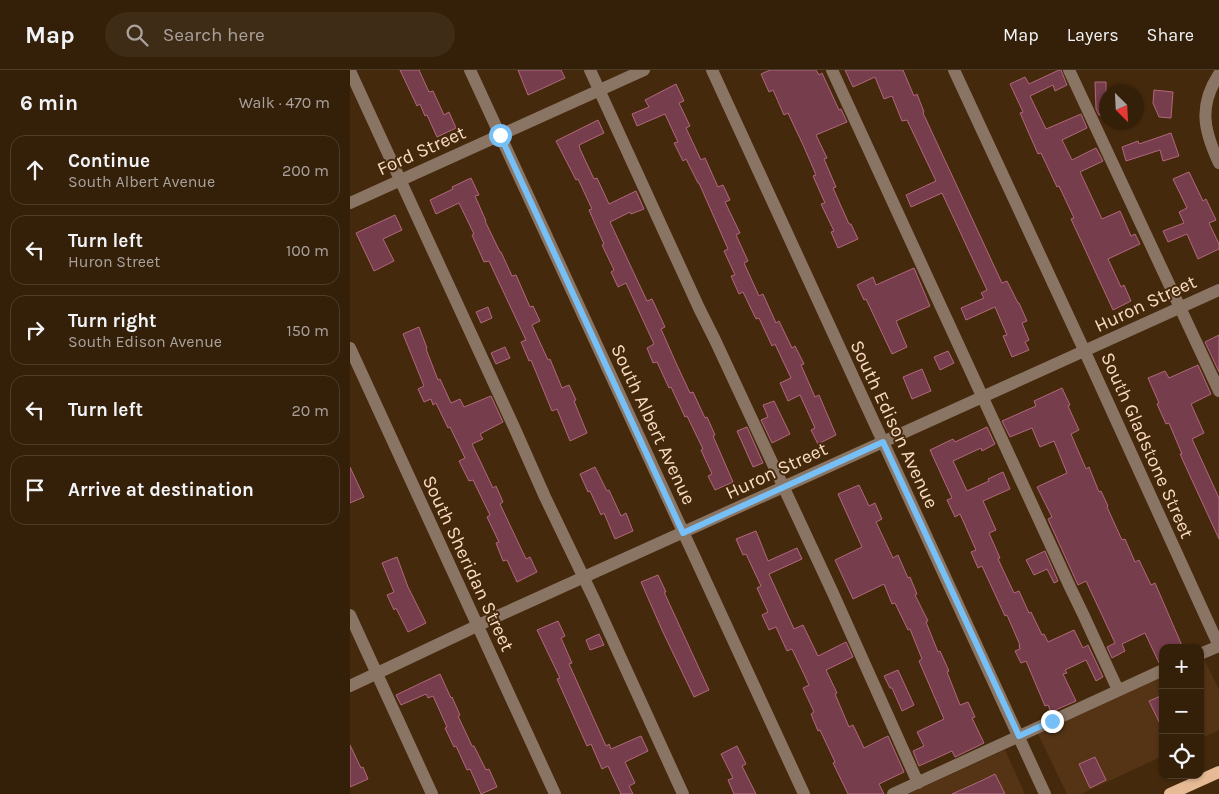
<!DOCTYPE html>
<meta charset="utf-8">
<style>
body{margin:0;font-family:Karla,sans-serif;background:#3f2c17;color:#f1f3f6}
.controls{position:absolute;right:15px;bottom:15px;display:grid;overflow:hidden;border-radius:10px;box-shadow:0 1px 4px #0004}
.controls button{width:45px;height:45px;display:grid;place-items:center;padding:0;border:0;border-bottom:1px solid #4e3d2a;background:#341f09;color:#f1f3f6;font:25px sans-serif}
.compass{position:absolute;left:749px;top:15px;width:45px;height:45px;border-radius:50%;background:#341f09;box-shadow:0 1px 4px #0004;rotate:156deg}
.stop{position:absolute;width:15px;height:15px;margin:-11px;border:4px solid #76c0f7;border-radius:50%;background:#fff}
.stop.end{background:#76c0f7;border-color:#fff;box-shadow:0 1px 5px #0008}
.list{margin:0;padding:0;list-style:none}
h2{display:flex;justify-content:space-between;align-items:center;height:65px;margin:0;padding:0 20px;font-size:21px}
h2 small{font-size:16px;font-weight:400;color:#a9a29c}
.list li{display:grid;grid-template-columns:32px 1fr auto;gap:15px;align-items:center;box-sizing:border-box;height:70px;margin:0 10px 10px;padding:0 10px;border:1px solid #4e3d2a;border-radius:15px}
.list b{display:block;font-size:19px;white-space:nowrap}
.list p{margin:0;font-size:16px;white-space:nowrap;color:#a9a29c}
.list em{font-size:16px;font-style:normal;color:#a9a29c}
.icon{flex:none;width:28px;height:28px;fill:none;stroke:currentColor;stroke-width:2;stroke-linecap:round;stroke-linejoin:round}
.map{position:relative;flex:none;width:869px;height:724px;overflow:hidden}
header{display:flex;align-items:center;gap:30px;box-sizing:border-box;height:70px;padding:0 25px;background:#341f09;border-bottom:1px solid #4e3d2a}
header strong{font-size:24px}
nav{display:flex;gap:28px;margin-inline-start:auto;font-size:18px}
.search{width:350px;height:45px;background:#3f2c17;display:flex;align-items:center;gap:12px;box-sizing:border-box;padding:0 18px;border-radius:28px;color:#a9a29c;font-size:19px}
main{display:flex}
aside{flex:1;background:#341f09}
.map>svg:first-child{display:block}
.built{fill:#543415}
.building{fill:#763d4d;stroke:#b1687c}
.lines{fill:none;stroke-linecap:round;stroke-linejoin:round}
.minor{stroke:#8a7564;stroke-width:12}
.major{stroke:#e5ba95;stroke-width:12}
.route{stroke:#76c0f7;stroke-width:6}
.labels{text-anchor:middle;stroke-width:4;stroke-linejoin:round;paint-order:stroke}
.street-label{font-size:19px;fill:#f9dbc1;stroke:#45290c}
</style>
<header>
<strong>Map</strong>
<div class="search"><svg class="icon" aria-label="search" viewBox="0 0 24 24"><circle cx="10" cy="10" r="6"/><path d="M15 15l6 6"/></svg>Search here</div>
<nav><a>Map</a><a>Layers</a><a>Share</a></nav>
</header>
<main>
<aside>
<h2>6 min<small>Walk · 470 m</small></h2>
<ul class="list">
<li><svg class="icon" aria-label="ahead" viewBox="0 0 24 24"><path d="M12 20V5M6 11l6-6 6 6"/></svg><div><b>Continue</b><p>South Albert Avenue</p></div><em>200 m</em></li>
<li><svg class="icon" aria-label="left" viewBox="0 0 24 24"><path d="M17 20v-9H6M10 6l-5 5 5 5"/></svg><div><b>Turn left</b><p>Huron Street</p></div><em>100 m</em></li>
<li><svg class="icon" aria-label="right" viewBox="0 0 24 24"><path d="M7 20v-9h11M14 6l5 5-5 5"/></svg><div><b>Turn right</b><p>South Edison Avenue</p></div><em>150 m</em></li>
<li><svg class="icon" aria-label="left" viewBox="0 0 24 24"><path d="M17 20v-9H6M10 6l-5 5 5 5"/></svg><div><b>Turn left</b></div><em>20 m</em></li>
<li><svg class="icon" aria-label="arrive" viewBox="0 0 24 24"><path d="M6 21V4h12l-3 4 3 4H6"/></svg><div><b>Arrive at destination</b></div></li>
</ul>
</aside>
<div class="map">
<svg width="869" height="724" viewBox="0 0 869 724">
<rect width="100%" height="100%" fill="#45290c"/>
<!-- built -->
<path class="built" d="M853 587 869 620V660L850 669V588Z
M813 606V686L731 724H717L688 664Z
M655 680 675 724H558Z"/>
<!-- building -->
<path class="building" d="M50 0H69L79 22 83 21 94 45 99 42 106 58 87 67 77 45 75 46 70 34 67 36Z
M168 0H211L215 8 178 25Z
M420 0H466L469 5 472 3 489 40 491 39 497 52 466 65 477 88 474 89 486 117 483 118 499 154H501L508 169 488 178 481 162 484 161 471 134 475 133 463 106 466 105 454 77 438 43 434 45 423 20 419 22 411 4Z
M495 0H553L564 26 567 24 574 42 573 43 652 213 657 211 668 233H669L677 251 672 253 679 270 675 272 679 280 662 287 653 266 657 265 645 237 616 250 611 238 634 228 631 223 637 220 592 123 561 137 556 125 586 111 557 50 552 51 542 26 534 29 525 7 503 17Z
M709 0H711L717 15 705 21 703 15 680 26 696 59 731 44 737 58 712 70 722 90 746 78 753 91 730 102 752 149 770 141 781 166 785 164 790 174 758 189 771 217 774 215 781 231 763 240 721 149 724 148 709 116 707 117 691 83 688 84 670 43 673 42 660 14 675 7 679 14Z
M745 12H756V45H749L746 39Z
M326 14 334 31 329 33 340 56 336 58 351 90 355 88 368 117 373 115 380 130 375 132 390 163 386 165 398 191 394 193 409 226 413 224 426 253 429 251 442 278 445 276 454 294 451 295 465 327 469 325 486 365 468 374 461 360 465 358 450 325 438 331 430 313 441 308 425 274 422 276 409 248 406 249 393 222 389 224 381 206 385 205 374 181 378 179 349 113H348L336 89 333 91 324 73 328 72 315 44 287 56 282 44 299 37 295 30Z
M804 20 823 22 821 48 809 47 803 33Z
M248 50 254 63 229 75 230 79 244 109 247 108 259 134 286 121 294 139 281 144 280 142 260 152 297 231 302 229 315 257 311 259 326 293 340 323 343 322 355 348 357 347 365 365 363 366 383 412 365 420 358 406 362 404 351 380 353 379 337 346 335 347 321 317 319 318 307 292 303 293 297 278 304 274 276 213 268 217 261 202 264 200 252 175 254 174 239 140 242 139 228 109 226 110 206 71Z
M821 63 829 86 813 91 810 80 776 91 772 77 788 71 789 74Z
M839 102 853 131 856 129 866 150 859 153 869 174V179L848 189 837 164 818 172 813 161 834 153 829 142 837 138 823 109Z
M121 108 129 125 125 126 136 151H135L150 182H151L162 206 166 205 180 237 183 236 190 251 182 255 198 290 200 289 212 318 219 315 226 330 224 331 237 363 220 371 207 339 202 341 181 290 179 291 171 272 176 270 139 191 134 192 122 165 124 164 109 133 86 144 80 130 103 119 102 117Z
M45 145 52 160 33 169 44 191 24 201 6 163Z
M564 198 580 236 546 251 557 277 542 284 516 229 514 230 507 215 523 207 526 215Z
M138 237 142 248 131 253 126 242Z
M69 257 77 278 76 279 88 310 90 309 101 333 110 329 114 337 141 326 153 352 130 364 133 369 122 374 143 418 146 416 153 432 150 434 176 489 180 487 187 502 167 512 157 490 153 491 146 473 149 472 137 447 140 445 123 410 119 411 109 391 115 388 100 357 98 358 86 333 83 335 81 329 74 332 68 319 74 316 53 264Z
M869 265V302L855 272Z
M155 277 160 288 146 294 141 283Z
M598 281 604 293 590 300 584 287Z
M848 295 861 324 841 334 854 363 842 369 869 428V469L830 384H832L819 353 816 354 807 334 809 333 798 308 815 301 819 308Z
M572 299 581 321 562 329 553 307Z
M712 318 720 335 718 336 729 360 721 364 736 399 739 397 749 422 751 421 758 436 757 437 772 470 775 469 785 492 789 490 801 515 805 513 833 578H813V592L809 593 795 563 772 574 775 581 762 588 757 577 765 573 736 511 728 515 698 449 702 447 687 417 717 403 704 371 690 377 682 358 660 367 652 351 686 336 684 331Z
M424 331 440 364 422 373 411 350 418 347 413 335Z
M397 357 413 393 403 397 387 361Z
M637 357 645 374 632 381 631 378 603 391 617 421 639 411 638 409 653 402 660 419 633 431 646 460 639 463 650 488 648 489 664 523 669 521 679 543 681 542 692 565 694 564 698 572 724 560 733 578 738 575 753 607 746 611 736 590 715 600 717 603 713 604 726 631 701 642 698 635 695 636 676 591 671 593 665 581 670 579 669 575H670L657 545 655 546 632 496 628 498 621 482 626 480 610 444 605 447 597 430 602 428 580 380 603 369 605 372Z
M0 397 14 427 0 433Z
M245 397 257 421 259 420 271 446 276 443 283 461 265 469 254 443 251 445 240 421 238 422 230 404Z
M509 415 519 436 525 433 532 449 526 452 543 488 548 485 558 508 560 507 567 524 565 525 578 551 576 552 588 582 590 581 599 601 597 602 610 635 618 632 625 647 622 648 634 673 605 687 602 681 569 696 563 681 574 676 567 662 594 649 569 591 572 589 560 559 558 560 545 533 542 534 534 514 503 529 485 490 512 477 488 424Z
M406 461 418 491 447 478 452 489 419 504 444 559 453 555 468 586 496 572 503 587 476 600 487 623 485 624 499 657 503 655 514 678 538 666 554 702 529 714 534 724H498L483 693 485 692 470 660 468 661 461 644 464 642 453 618 459 615 442 579 437 581 426 557 419 560 412 545 418 542 407 518 411 516 396 484 393 485 386 469Z
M695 481 708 511 704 513 697 499 684 505 676 490Z
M47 487 58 517 76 553 58 562 46 538 44 540 37 525 44 522 32 493Z
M308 505 316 522H314L359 620 344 627 312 560 291 512Z
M208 551 215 566 211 568 222 593 219 594 256 676 259 674 261 679 291 666 298 681 275 692 285 713 279 716 283 724H271L258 696 252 699 241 674 237 676 207 609 210 608 187 560Z
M249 564 254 575 240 580 236 570Z
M548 600 564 635 552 641 542 618H540L534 606Z
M90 604 101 628 102 627 110 645 108 646 122 676H124L136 700 139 699 147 717 131 724 120 699 117 700 106 676 104 677 95 658 97 657 83 626 78 628 76 624 51 635 46 625Z
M813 625V660L799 631Z
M0 675 11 698 13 697 18 709 0 717Z
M387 676 396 694 392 696 406 724H384L378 710 383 708 371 684Z
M745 687 756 710 740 718 729 694Z
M645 704 655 724H602L633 710Z"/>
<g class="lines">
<!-- minor -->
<path class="minor" d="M120 0 454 724
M240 0 349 238 365 270 482 521 568 713
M362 0 695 724
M482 0 720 517 734 546 768 620
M604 0 735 282 869 576
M719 0 869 321
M0 1 164 357 195 427 244 529 333 724
M869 4C848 36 854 61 869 93
M0 133 294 0
M0 278 205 724
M0 545 82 724
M850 584 869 576
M0 616 150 545 869 220
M543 724 813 600"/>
<!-- major -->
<path class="major" d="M820 724 869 702"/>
</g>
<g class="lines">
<!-- route -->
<path class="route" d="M150 65 333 463 533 372 669 666 702 651"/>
</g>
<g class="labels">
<!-- street labels -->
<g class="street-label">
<text transform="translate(71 80) rotate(-24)" y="7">Ford Street</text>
<text transform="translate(795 233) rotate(-25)" y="7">Huron Street</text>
<text transform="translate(304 354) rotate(65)" y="7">South Albert Avenue</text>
<text transform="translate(545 354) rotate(65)" y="7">South Edison Avenue</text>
<text transform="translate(798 375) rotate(66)" y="7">South Gladstone Street</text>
<text transform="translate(426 400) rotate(-25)" y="7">Huron Street</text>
<text transform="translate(119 493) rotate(65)" y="7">South Sheridan Street</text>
</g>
</g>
</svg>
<div class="controls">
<button>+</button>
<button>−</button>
<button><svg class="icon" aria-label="locate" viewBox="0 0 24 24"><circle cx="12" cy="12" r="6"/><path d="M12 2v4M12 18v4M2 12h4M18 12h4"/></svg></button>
</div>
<svg class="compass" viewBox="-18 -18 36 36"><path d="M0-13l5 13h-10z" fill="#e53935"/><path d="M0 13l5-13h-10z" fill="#a9a29c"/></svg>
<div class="stop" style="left:150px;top:65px"></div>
<div class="stop end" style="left:702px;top:651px"></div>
</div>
</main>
